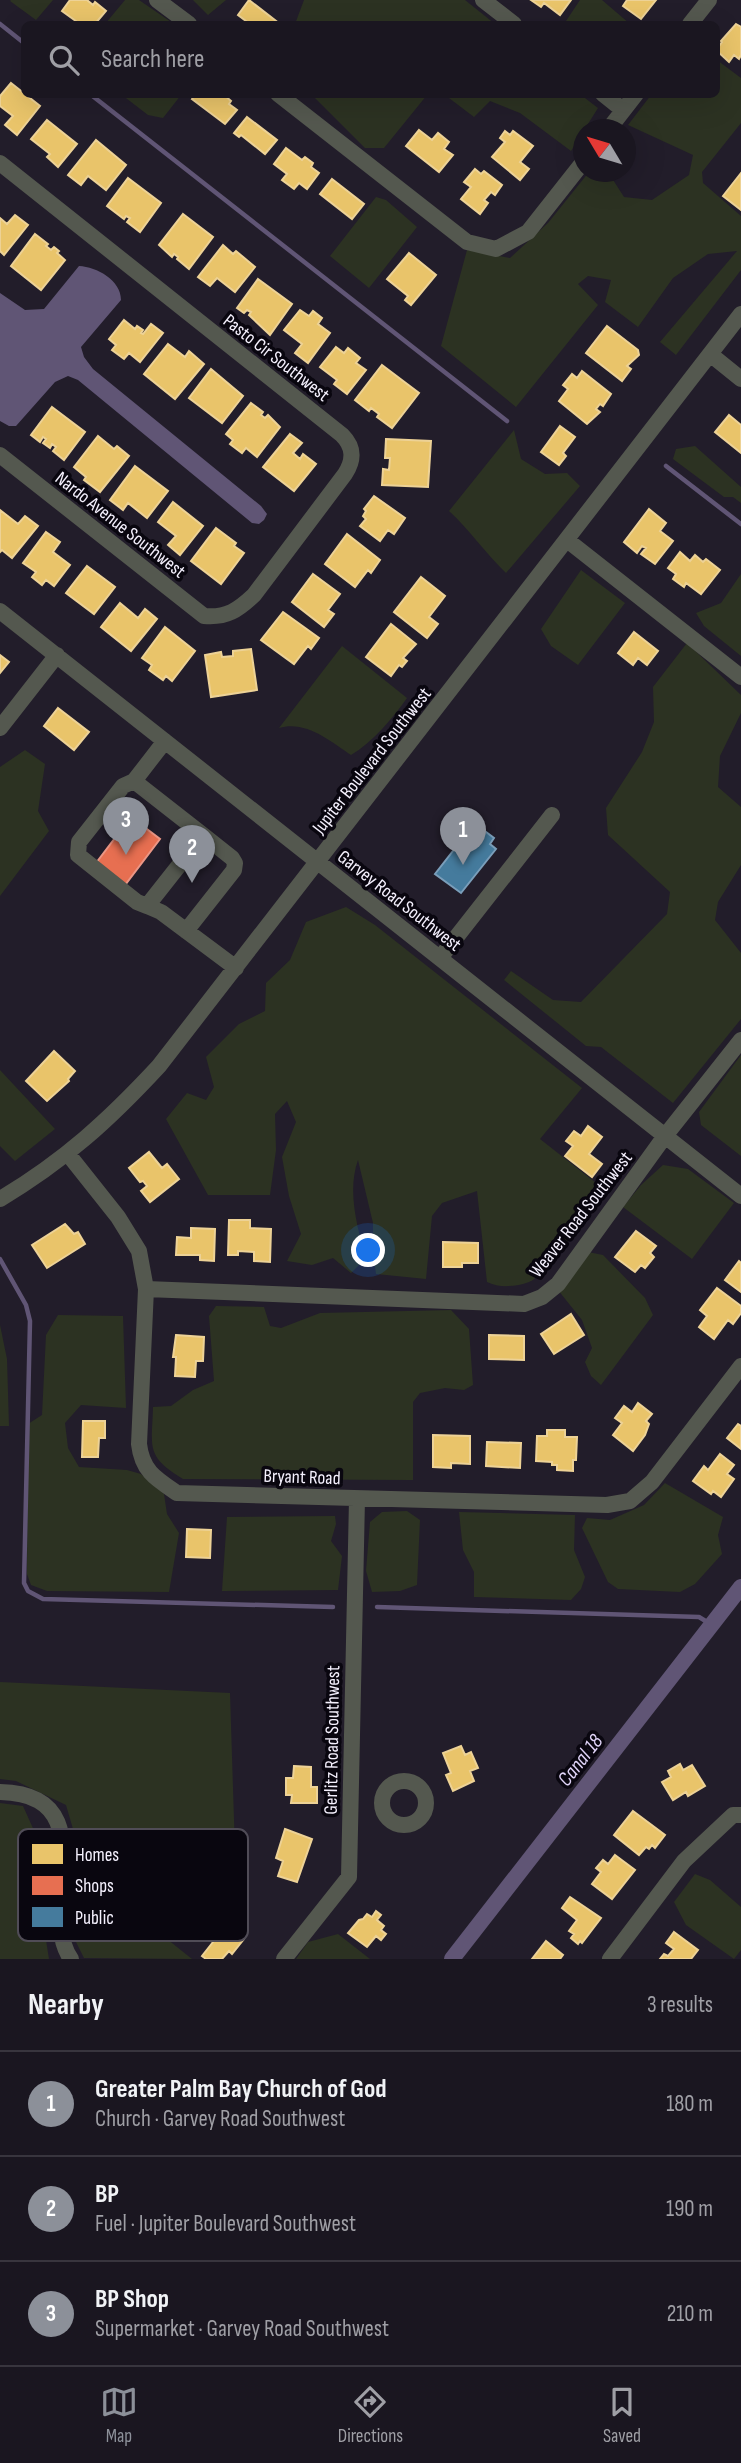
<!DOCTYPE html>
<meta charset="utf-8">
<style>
body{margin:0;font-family:"Sofia Sans Condensed",sans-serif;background:#231f29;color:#f1f3f6}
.compass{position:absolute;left:573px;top:119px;width:63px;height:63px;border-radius:50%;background:#1a1620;box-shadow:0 7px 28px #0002;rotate:308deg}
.you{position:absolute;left:369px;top:1251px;width:24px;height:24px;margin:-18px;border:5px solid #fff;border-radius:50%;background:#1a73e8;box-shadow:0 0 0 10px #1a73e833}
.badge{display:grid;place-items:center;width:46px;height:46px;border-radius:50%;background:#8c9099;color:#fff;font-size:23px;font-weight:700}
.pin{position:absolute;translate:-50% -58px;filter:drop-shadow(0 2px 4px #0008)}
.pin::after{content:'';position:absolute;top:37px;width:24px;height:21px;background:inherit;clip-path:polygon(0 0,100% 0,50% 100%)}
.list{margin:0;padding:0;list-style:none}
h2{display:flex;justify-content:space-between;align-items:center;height:91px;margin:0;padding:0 28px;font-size:30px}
h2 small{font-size:23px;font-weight:400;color:#9f9fa5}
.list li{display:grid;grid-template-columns:46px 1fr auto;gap:21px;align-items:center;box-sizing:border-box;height:105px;padding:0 28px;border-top:2px solid #38353e}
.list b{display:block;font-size:26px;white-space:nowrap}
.list p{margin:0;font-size:23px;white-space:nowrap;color:#9f9fa5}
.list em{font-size:23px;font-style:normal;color:#9f9fa5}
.icon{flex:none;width:38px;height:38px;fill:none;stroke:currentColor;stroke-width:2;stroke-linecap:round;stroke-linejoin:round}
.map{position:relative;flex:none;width:741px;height:1959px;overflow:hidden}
.search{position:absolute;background:#1a1620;box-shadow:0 7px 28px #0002;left:21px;right:21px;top:21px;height:77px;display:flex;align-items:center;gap:18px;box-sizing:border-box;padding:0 24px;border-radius:10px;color:#9f9fa5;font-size:26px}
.sheet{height:406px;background:#1a1620}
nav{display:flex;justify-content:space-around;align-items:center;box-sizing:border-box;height:98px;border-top:2px solid #38353e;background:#1a1620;font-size:19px;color:#9f9fa5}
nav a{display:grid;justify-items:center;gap:4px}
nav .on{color:#8c9099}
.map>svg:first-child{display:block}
.green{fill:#2c3222}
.water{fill:#605575}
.homes{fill:#e9c46a;stroke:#edd296;stroke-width:2}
.shops{fill:#e76f51;stroke:#eb9685;stroke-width:2}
.public{fill:#457b9d;stroke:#7a9eba;stroke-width:2}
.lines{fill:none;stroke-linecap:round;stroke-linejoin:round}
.stream{stroke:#605575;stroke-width:4.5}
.canal{stroke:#605575;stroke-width:16}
.minor{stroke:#54584f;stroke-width:16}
.labels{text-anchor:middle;stroke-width:7;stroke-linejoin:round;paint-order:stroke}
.street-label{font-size:19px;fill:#f5f1fe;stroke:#09060f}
.water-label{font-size:21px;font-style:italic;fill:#dfd3f7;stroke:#09060f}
.key{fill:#09060f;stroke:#504c57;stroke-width:2}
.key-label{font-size:19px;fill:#f5f1fe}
</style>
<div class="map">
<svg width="741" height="1959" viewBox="0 0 741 1959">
<rect width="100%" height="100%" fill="#221d2a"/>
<!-- green -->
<path class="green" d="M11 0H53L36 20 10 1Z
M125 0H139L174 24H105Z
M193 0H226L208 15Z
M304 0H465L495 24H295Z
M580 0H602L630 24H564Z
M717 60 741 78V123L702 172 703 183 741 216V270L676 355 660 342 737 251 708 254 673 278 638 327 605 302 611 280 588 276 578 284 598 305 516 407 441 346 467 250 510 258 548 223 589 172H608L624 197 652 200 689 175 693 155 628 125 651 95 716 94Z
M122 95H181L163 118 148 115Z
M312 95H427L384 148H365Z
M445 95H581L598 108 571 151 520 113 490 101 474 117Z
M376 197 386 200 417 227 369 288 330 256Z
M514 430 521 459 545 474 567 473 580 486 506 573C485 553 470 530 449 511Z
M695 446 741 487V503L733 497H724L673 459 676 449Z
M581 570 625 603 578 665 551 646 541 629Z
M741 574V656L704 626 696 613 721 603Z
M687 643 741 695V713L720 756 718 787 741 807V865L718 902 715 920 741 953V1019L673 1103 601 1047 586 1046 504 980 511 971 553 1000 581 1002 667 914 670 892 608 835 606 808 642 752 654 722 653 687Z
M342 646 407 698C392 719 373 742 351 755 330 741 306 720 279 728Z
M25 750 45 764 38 811 49 831 0 896V767Z
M346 907 375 925 582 1088 540 1139 605 1190C592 1208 546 1276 529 1282 515 1287 499 1288 487 1282L477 1191 442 1203 432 1216 426 1279 376 1274 373 1253V1223L358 1160C347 1191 357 1227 366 1258L351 1273 333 1258 312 1265 287 1261 301 1234 289 1196 282 1157 296 1122 287 1101 275 1114 276 1150 270 1195H208L166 1119 187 1093 206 1100 214 1087 206 1057 239 1024 265 1011 266 983 290 960 306 922Z
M741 1055V1156L701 1125 699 1112Z
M0 1070 55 1129 15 1161 0 1146Z
M663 1165 688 1169 734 1203 692 1259 623 1207 641 1185Z
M588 1252 603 1255 645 1298 653 1315 601 1385 591 1376 585 1362 592 1348 582 1320 558 1290Z
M216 1306 264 1307 270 1326 281 1328 320 1313 451 1310 469 1329 473 1385 464 1390 445 1388 420 1393 413 1402V1480L183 1479C145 1456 152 1448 153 1407L171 1406 193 1390 214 1381 209 1316Z
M58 1315 123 1316 126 1408 81 1405 65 1423 68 1448 79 1467 127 1470 141 1474 164 1494 167 1514 179 1533 169 1592 47 1591 31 1585 27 1574 28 1424 42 1415 46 1335Z
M0 1325 7 1359 9 1426H0Z
M665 1483 723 1517 718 1535 722 1554 695 1584 680 1592 618 1589 608 1582 582 1528 587 1518 610 1520 644 1505Z
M407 1511 420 1520 417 1585 400 1591 372 1592 366 1571 370 1522 382 1512Z
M459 1512 575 1515 574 1550 585 1577 581 1589 571 1600 474 1597V1572L463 1550Z
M335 1516 336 1524 331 1541 342 1556 338 1590 222 1591 227 1517Z
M0 1682 230 1693 235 1851 220 1881 167 1939 192 1959 84 1958 71 1932 80 1853 66 1805 16 1781 0 1779Z
M0 1803 23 1806 36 1835 39 1896 49 1959H0Z
M695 1874 710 1880 741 1907V1950L734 1959 686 1925 674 1902Z
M338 1934 370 1959H296L308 1942Z"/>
<!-- water -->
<path class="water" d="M79 266C97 267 121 280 121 300L81 347 84 357 93 369 261 506 267 514 264 520 259 524 252 523 78 380 68 376 55 382 16 426H9L0 421V293L25 310 44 309Z"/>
<!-- homes -->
<path class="homes" d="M70 0H87L93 5 95 2 106 11 95 24H80L62 11Z
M249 0 280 24H250L238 15Z
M531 0H571L560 15 544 3 541 7Z
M627 0H656L641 19 623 6Z
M736 24 741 27V55L739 59 734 55 729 62 716 50 722 42 721 41Z
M11 83 40 106 17 135 5 125 13 116 0 106V96Z
M196 94H223L231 101 229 104 237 110 225 124 192 99Z
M247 117 277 140 265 154 241 135 239 137 234 133Z
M47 120 77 144 58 167 47 157 50 154 31 139Z
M419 130 432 140 438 133 449 142 444 149 453 155 439 172 406 146Z
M505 131 510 135 513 131 533 146 520 162 529 169 520 180 492 157 505 142 500 138Z
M96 140 126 165 106 190 88 176 81 185 68 175Z
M286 148 302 160 305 157 313 163 311 167 319 173 307 189 299 183 294 189 282 180 287 174 274 164Z
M475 169 481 174 484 171 502 185 495 195 491 192 484 200 488 203 480 214 461 199 471 187 464 182Z
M741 173V210L723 196Z
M128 178 161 203 140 232 127 222 130 218 126 216 124 219 107 206Z
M332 179 364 204 352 219 320 194Z
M183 214 213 237 189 269 177 259 178 257 174 254 172 257 159 245Z
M15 215 28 225 4 255 0 251V218L7 224Z
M35 234 48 244 46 246 51 250 54 247 59 251 57 253 65 260 41 290 11 266Z
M223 245 233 254 236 251 255 267 235 292 217 278 210 286 198 277Z
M409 253 436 275 411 305 405 300 408 296 387 279Z
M258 279 292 304 270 335 249 315 251 312 247 310 244 313 237 308Z
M300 310 309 316 313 311 322 318 318 324 330 333 308 363 295 353 302 344 284 330Z
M124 320 135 329 137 326 143 330 141 333 143 334 151 324 163 333 140 362 129 353 124 359 112 350 116 345 109 339Z
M607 326 638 350 639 355 627 366 631 369 622 381 586 353Z
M168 344 185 357 189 351 204 364 175 399 144 374Z
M336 347 344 353 348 348 360 358 356 363 366 370 347 394 334 384 337 380 320 367Z
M382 365 419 393 392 428 377 417 379 414 371 408 369 411 355 400Z
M211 369 243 396 222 423 189 398Z
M582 371 611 394 603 406 600 404 596 409 600 412 587 424 559 401 568 389 563 385 572 374 577 378Z
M251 403 263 412 261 415 265 418 268 415 280 427 257 457 246 448 242 453 230 444 233 440 226 434Z
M52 407 85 432 64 460 53 451 56 447 52 444 50 448 43 443 46 439 43 437 40 442 31 435Z
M729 415 741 425V453L715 432Z
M560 426 575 437 563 453 566 456 559 465 541 452Z
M290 434 302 443 293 453 300 459 303 454 316 464 294 491 263 467Z
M98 436 114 449 117 446 129 456 100 492 84 480 86 477 74 467Z
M386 439 431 441 428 487 382 485 383 469 389 470 390 458H385Z
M135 466 168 491 147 518 128 503 123 510 110 500Z
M374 496 405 518 394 534 388 530 380 541 360 526 366 519 363 516 366 511 364 509Z
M173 502 203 526 180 555 168 545 176 536 158 522Z
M649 509 666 523 660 531 673 541 655 564 641 554 646 548 642 546 637 553 624 542Z
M0 510 18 524 25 516 38 526 12 558 2 550 0 552Z
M216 528 236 543 234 546 244 553 221 584 191 561Z
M46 532 60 542 53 552 70 565 54 586 46 580 42 585 32 577 36 572 23 563Z
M347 534 380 560 371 573 368 570 355 587 325 564Z
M680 552 690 561 695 555 703 562 706 559 720 570 701 594 686 583 684 587 673 579 676 574 668 568Z
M87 566 115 587 94 614 66 593Z
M313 574 340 594 328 610 334 614 324 627 292 602Z
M421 577 445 596 429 617 438 624 427 638 394 612Z
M120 603 138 618 145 609 157 619 131 651 101 627Z
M283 612 319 638 311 649 308 646 294 664 261 640Z
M391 624 416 644 403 658 407 661 402 667 399 665 391 676 366 657Z
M165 627 195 651 172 681 166 676 163 680 149 670 152 665 142 658Z
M634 632 658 651 647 665 638 658 633 665 618 653Z
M251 649 257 690 211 697 205 655 221 652 222 657 233 656V651Z
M0 655 9 662 0 673Z
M58 708 89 732 74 750 44 726Z
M54 1051 75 1071 68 1079 69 1081 47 1101 26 1081Z
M588 1126 602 1137 589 1154 602 1164 592 1177 565 1156 573 1146 566 1141 574 1131 581 1136Z
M149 1152 162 1168 167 1164 179 1179 150 1202 141 1191 147 1186 143 1181 140 1182 129 1168Z
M229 1220H250V1228L271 1229 270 1262 254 1261V1252L238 1251V1255H228Z
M65 1224 74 1234 78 1232 85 1244 47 1268 32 1245Z
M191 1228 215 1229 214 1261 200 1260V1255H176L177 1237 191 1238Z
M636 1231 656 1246 650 1253 654 1257 645 1268 641 1265 635 1272 615 1257Z
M443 1242 478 1243V1263H462V1267H443Z
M739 1261 741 1263V1292L725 1280Z
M717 1288 741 1306V1313L733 1324 728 1320 714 1339 699 1327 707 1316 700 1310Z
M571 1314 584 1335 554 1354 541 1334Z
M176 1335 204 1337 203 1361H196L195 1377 175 1376 176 1357H173Z
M489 1335 524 1336V1360L489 1359Z
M638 1403 652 1414 646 1421 649 1424 645 1435 633 1451 613 1435 622 1423 615 1418 624 1406 632 1412Z
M83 1421H105V1438H99L98 1457H82Z
M738 1424 741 1426V1449L727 1438Z
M547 1430H565V1437H577L576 1460H573V1471L557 1470V1465H552V1462L536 1461 537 1436H547Z
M433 1435 470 1436V1464L451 1463V1468L433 1467Z
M487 1442 521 1443 520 1468 486 1466Z
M720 1454 734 1465 727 1474 734 1479 721 1497 713 1491 711 1494 693 1481 704 1466 708 1470Z
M187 1529 211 1530 210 1558 186 1557Z
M461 1746 465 1755 471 1752 478 1768 470 1771 474 1781 453 1791 446 1775 451 1773 443 1753Z
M680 1764 683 1770 692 1765 705 1786 688 1796 686 1792 673 1800 662 1782 671 1777 668 1771Z
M294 1766 311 1767V1787H317V1803H291L292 1795H286V1778H293Z
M633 1811 665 1835 655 1848 652 1845 649 1849 646 1847 639 1855 614 1835Z
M285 1829 312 1839 297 1882 278 1876 283 1861 276 1858Z
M615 1855 635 1870 612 1899 592 1884 601 1872 596 1868 603 1860 608 1864Z
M570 1897 601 1918 582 1943 580 1941 578 1944 571 1938 574 1934 569 1931 577 1920 562 1908Z
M376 1911 381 1915 377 1920 384 1926 381 1930 386 1934 381 1940 376 1936 367 1947 348 1933 359 1920 363 1919 367 1914 372 1917Z
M226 1925 244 1939 232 1954 229 1951 222 1959H206L202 1956 213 1942 208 1938 214 1931 219 1935Z
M674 1932 698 1950 691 1959H660L664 1954 668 1956 674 1949 666 1943Z
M546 1941 563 1955 560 1959H532Z"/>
<!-- shops -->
<path class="shops" d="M131 817 160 839 122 889 93 867Z"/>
<!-- public -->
<path class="public" d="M471 828 479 834 482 829 494 838 490 844 496 849 461 893 435 874Z"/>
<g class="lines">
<!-- stream -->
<path class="stream" d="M0 24 24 43
M90 94 507 421
M666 466 741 524
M0 1259 26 1305 30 1321 24 1583 28 1591 43 1599 333 1607
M377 1607 699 1617 712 1625"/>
<!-- canal -->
<path class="canal" d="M452 1959 741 1587"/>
<!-- minor -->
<path class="minor" d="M157 0 189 24
M483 0 514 24
M690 24 709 0
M278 94 467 242 496 249 528 232 584 161
M603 94 623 110
M608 130 636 94
M0 163 342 435C354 447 354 460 345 474L254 595C238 610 227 618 204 616L0 455
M710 354 741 379
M567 540 741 677
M0 611 741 1196
M0 728 57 655
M165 741 134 781 203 835 147 906 161 912 236 968
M134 781 123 786 79 842 78 855 137 902 147 906
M186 931 234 870 235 863 232 858 203 835
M440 958 552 815
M68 1154 118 1217 139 1251 146 1289 139 1444C142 1471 156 1479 177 1493L607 1505 630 1501 652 1482 741 1366
M0 1199C64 1161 109 1120 159 1066L741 314
M146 1289 524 1304 542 1297 558 1284 665 1136 741 1040
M382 1803a22 22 0 1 1 44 0a22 22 0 1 1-44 0Z
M0 1792C108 1794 36 1911 71 1959
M284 1959 349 1877 357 1499
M610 1959 684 1861 733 1815H741"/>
</g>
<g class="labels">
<!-- street labels -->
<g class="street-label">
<text transform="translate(277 357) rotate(38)" y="7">Pasto Cir Southwest</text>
<text transform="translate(121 524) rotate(38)" y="7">Nardo Avenue Southwest</text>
<text transform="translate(371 760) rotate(-52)" y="7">Jupiter Boulevard Southwest</text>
<text transform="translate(400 900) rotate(38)" y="7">Garvey Road Southwest</text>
<text transform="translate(580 1214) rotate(-52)" y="7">Weaver Road Southwest</text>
<text transform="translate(302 1476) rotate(2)" y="7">Bryant Road</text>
<text transform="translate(331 1740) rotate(-89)" y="7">Gerlitz Road Southwest</text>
</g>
<!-- water labels -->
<g class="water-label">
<text transform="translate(580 1760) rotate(-52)" y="7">Canal 18</text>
</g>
</g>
<!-- legend -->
<rect x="18" y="1829" width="230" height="112" rx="10" class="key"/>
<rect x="32" y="1844" width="31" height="20" fill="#e9c46a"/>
<rect x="32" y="1876" width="31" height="19" fill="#e76f51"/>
<rect x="32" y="1907" width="31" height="20" fill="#457b9d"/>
<g class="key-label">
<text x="75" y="1861">Homes</text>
<text x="75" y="1892">Shops</text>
<text x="75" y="1924">Public</text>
</g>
</svg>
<svg class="compass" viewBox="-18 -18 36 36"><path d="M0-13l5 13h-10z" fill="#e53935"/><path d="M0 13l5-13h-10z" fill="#9f9fa5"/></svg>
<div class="you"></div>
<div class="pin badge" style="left:463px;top:865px">1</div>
<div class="pin badge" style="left:192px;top:883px">2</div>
<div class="pin badge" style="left:126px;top:855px">3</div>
<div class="search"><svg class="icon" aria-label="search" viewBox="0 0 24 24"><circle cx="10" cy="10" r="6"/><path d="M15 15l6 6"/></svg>Search here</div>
</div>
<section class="sheet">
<h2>Nearby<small>3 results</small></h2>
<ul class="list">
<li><span class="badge">1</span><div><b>Greater Palm Bay Church of God</b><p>Church · Garvey Road Southwest</p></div><em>180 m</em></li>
<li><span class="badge">2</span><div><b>BP</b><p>Fuel · Jupiter Boulevard Southwest</p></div><em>190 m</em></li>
<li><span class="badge">3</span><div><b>BP Shop</b><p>Supermarket · Garvey Road Southwest</p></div><em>210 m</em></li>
</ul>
</section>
<nav>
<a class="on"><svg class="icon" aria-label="map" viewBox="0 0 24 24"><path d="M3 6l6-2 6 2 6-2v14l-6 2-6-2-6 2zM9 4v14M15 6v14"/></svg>Map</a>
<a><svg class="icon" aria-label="directions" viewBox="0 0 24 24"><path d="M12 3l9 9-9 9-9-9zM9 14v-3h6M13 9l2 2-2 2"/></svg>Directions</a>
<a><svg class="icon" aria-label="saved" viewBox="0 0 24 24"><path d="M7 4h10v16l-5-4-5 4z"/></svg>Saved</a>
</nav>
